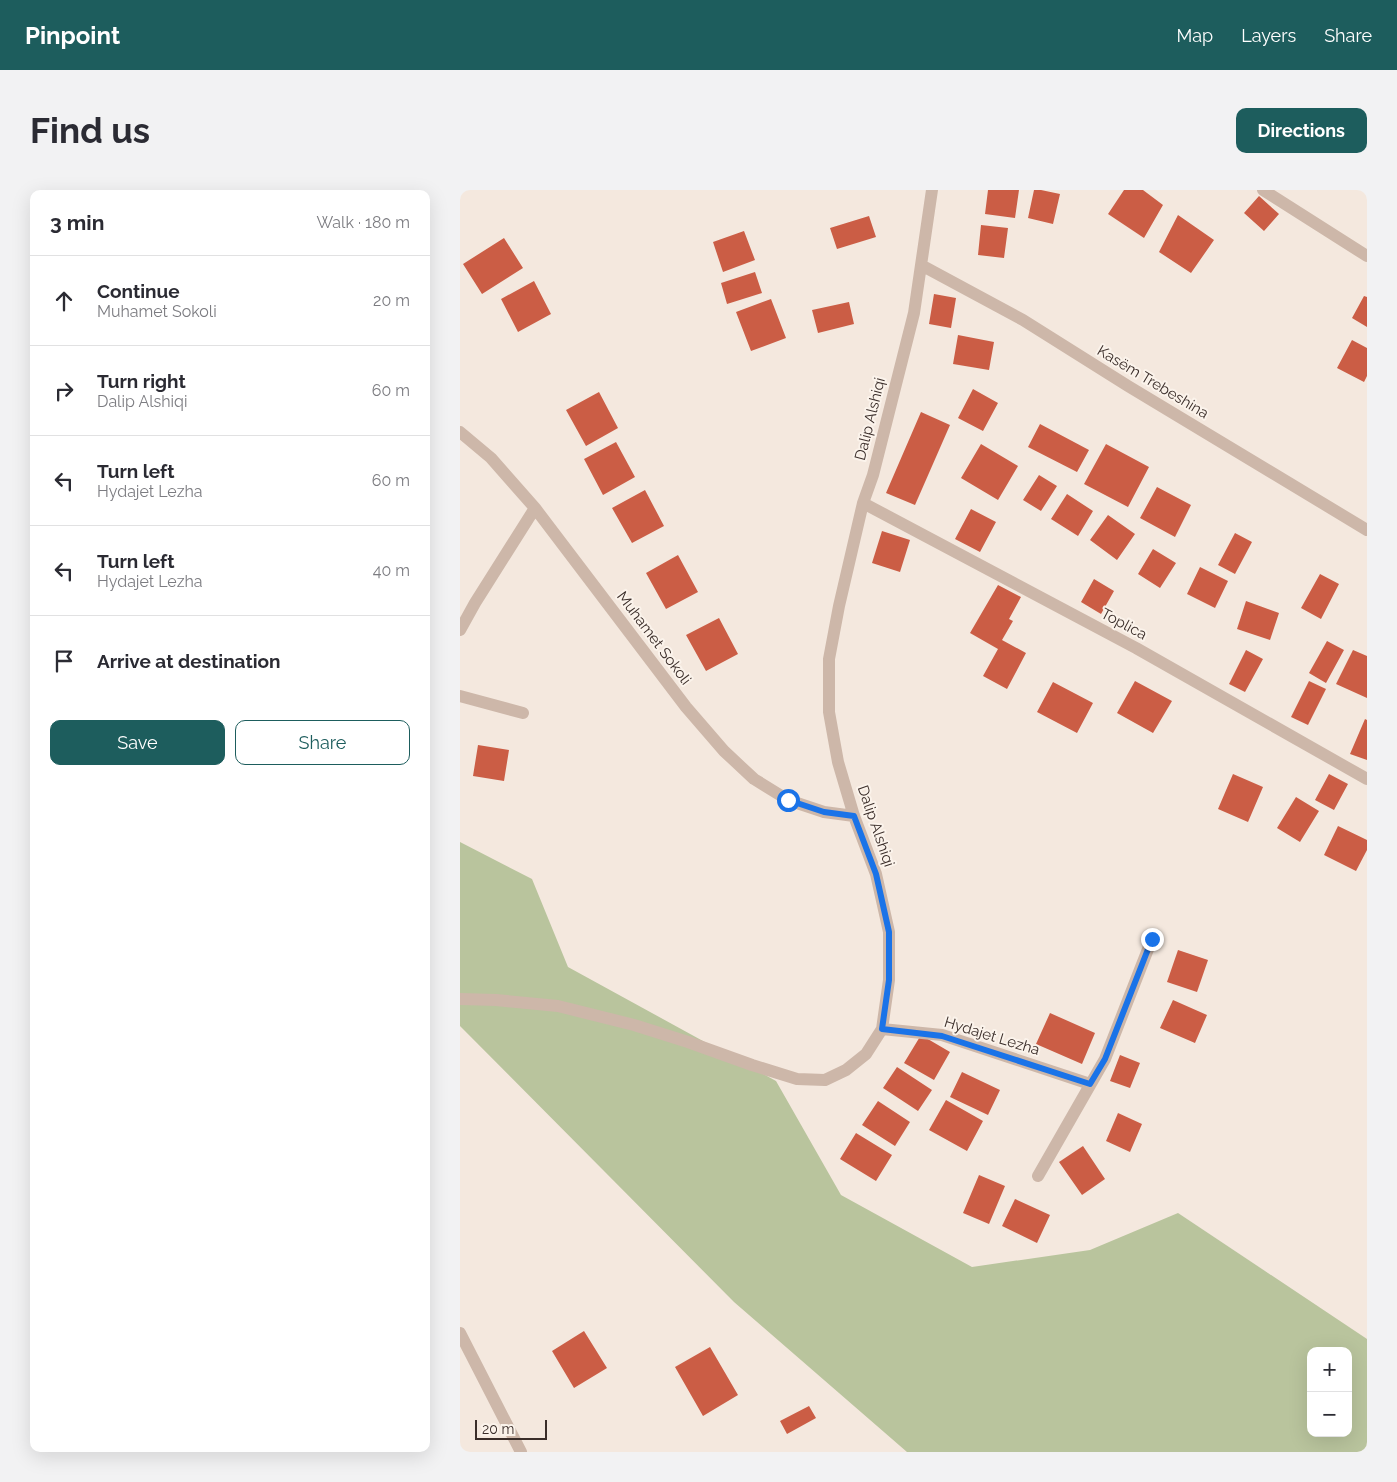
<!DOCTYPE html>
<meta charset="utf-8">
<style>
body{margin:0;font-family:Raleway,sans-serif;background:#f2f2f3;color:#2b2b33}
.controls{position:absolute;right:15px;bottom:15px;display:grid;overflow:hidden;border-radius:10px;box-shadow:0 5px 20px #0002}
.controls button{width:45px;height:45px;display:grid;place-items:center;padding:0;border:0;border-bottom:1px solid #e1e1e2;background:#fff;color:#2b2b33;font:25px sans-serif}
.scale{position:absolute;left:15px;bottom:12px;width:72px;box-sizing:border-box;padding-left:5px;border:2px solid #3a2d29;border-top:0;font-size:14px;line-height:18px;white-space:nowrap;color:#3a2d29;-webkit-text-stroke:4px #fbf3eb;paint-order:stroke}
.stop{position:absolute;width:15px;height:15px;margin:-11px;border:4px solid #1a73e8;border-radius:50%;background:#fff}
.stop.end{background:#1a73e8;border-color:#fff;box-shadow:0 1px 5px #0008}
.list{margin:0;padding:0;list-style:none}
h2{display:flex;justify-content:space-between;align-items:center;height:65px;margin:0;padding:0 20px;font-size:21px}
h2 small{font-size:16px;font-weight:400;color:#7c7c81}
.list li{display:grid;grid-template-columns:32px 1fr auto;gap:15px;align-items:center;box-sizing:border-box;height:90px;padding:0 20px;border-top:1px solid #e1e1e2}
.list b{display:block;font-size:19px;white-space:nowrap}
.list p{margin:0;font-size:16px;white-space:nowrap;color:#7c7c81}
.list em{font-size:16px;font-style:normal;color:#7c7c81}
.actions{display:flex;gap:10px;padding:15px 20px}
.actions a{flex:1;padding:11px 0;border:1px solid #1d5d5d;border-radius:10px;text-align:center;font-size:18px;color:#1d5d5d}
.actions .main{background:#1d5d5d;color:#fff}
.icon{flex:none;width:28px;height:28px;fill:none;stroke:currentColor;stroke-width:2;stroke-linecap:round;stroke-linejoin:round}
.map{position:relative;flex:none;width:907px;height:1262px;overflow:hidden;border-radius:10px}
header{display:flex;align-items:center;gap:30px;box-sizing:border-box;height:70px;padding:0 25px;background:#1d5d5d;color:#fff}
header strong{font-size:24px}
nav{display:flex;gap:28px;margin-inline-start:auto;font-size:18px}
.intro{display:flex;align-items:center;justify-content:space-between;box-sizing:border-box;height:120px;padding:0 30px}
h1{margin:0;font-size:35px}
.button{padding:12px 22px;border-radius:10px;background:#1d5d5d;color:#fff;font-size:18px;font-weight:700}
main{display:flex;gap:30px;padding:0 30px}
aside{flex:1;background:#fff;border-radius:10px;box-shadow:0 5px 20px #0002}
.map>svg:first-child{display:block}
.green{fill:#b9c49d;fill-rule:evenodd}
.building{fill:#cb5d45}
.lines{fill:none;stroke-linecap:round;stroke-linejoin:round}
.minor{stroke:#cdb7a9;stroke-width:12}
.route{stroke:#1a73e8;stroke-width:6}
.labels{text-anchor:middle;stroke-width:4;stroke-linejoin:round;paint-order:stroke}
.street-label{font-size:15px;fill:#3a2d29;stroke:#fbf3eb}
</style>
<header>
<strong>Pinpoint</strong>
<nav><a>Map</a><a>Layers</a><a>Share</a></nav>
</header>
<div class="intro"><h1>Find us</h1><a class="button">Directions</a></div>
<main>
<aside>
<h2>3 min<small>Walk · 180 m</small></h2>
<ul class="list">
<li><svg class="icon" aria-label="ahead" viewBox="0 0 24 24"><path d="M12 20V5M6 11l6-6 6 6"/></svg><div><b>Continue</b><p>Muhamet Sokoli</p></div><em>20 m</em></li>
<li><svg class="icon" aria-label="right" viewBox="0 0 24 24"><path d="M7 20v-9h11M14 6l5 5-5 5"/></svg><div><b>Turn right</b><p>Dalip Alshiqi</p></div><em>60 m</em></li>
<li><svg class="icon" aria-label="left" viewBox="0 0 24 24"><path d="M17 20v-9H6M10 6l-5 5 5 5"/></svg><div><b>Turn left</b><p>Hydajet Lezha</p></div><em>60 m</em></li>
<li><svg class="icon" aria-label="left" viewBox="0 0 24 24"><path d="M17 20v-9H6M10 6l-5 5 5 5"/></svg><div><b>Turn left</b><p>Hydajet Lezha</p></div><em>40 m</em></li>
<li><svg class="icon" aria-label="arrive" viewBox="0 0 24 24"><path d="M6 21V4h12l-3 4 3 4H6"/></svg><div><b>Arrive at destination</b></div></li>
</ul>
<div class="actions"><a class="main">Save</a><a>Share</a></div>
</aside>
<div class="map">
<svg width="907" height="1262" viewBox="0 0 907 1262">
<rect width="100%" height="100%" fill="#f4e8de"/>
<!-- green -->
<path class="green" d="M0 652 72 689 108 777 316 891 381 1005 512 1077 630 1060 718 1023 907 1149V1262H447L274 1112 0 836ZM851 1161H888V1243H851Z"/>
<!-- building -->
<path class="building" d="M528 0H559L555 28 525 24Z
M574 0H581L600 4 593 34 568 28Z
M664 0H683L703 15 684 48 648 24Z
M799 6 819 24 804 41 784 23Z
M718 25 754 50 731 83 699 62Z
M409 26 416 47 377 59 370 38Z
M521 35 548 38 544 68 518 65Z
M284 41 295 70 263 82 253 52Z
M44 48 63 78 22 104 3 74Z
M295 82 302 103 267 114 261 93Z
M74 91 91 124 58 142 41 109Z
M474 104 496 108 491 138 469 134Z
M904 106 907 107V137L892 128Z
M311 109 326 148 291 161 276 122Z
M389 112 394 134 358 143 352 120Z
M498 145 534 152 529 180 493 174Z
M892 150 907 158V186L904 192 877 178Z
M513 199 538 213 523 241 498 228Z
M139 202 158 238 126 256 106 220Z
M461 222 490 235 455 315 426 303Z
M580 234 629 260 617 282 568 257Z
M156 252 175 287 143 305 124 269Z
M521 254 558 276 538 310 501 288Z
M646 254 689 277 668 317 624 294Z
M579 285 597 296 581 321 563 310Z
M697 297 731 315 715 347 680 328Z
M185 300 204 336 172 353 152 318Z
M607 304 633 321 618 346 591 329Z
M511 319 536 332 520 362 495 349Z
M648 325 675 344 657 370 630 350Z
M422 341 450 350 440 382 412 373Z
M775 343 792 352 775 384 758 375Z
M693 359 716 373 700 398 678 384Z
M218 365 238 402 206 419 186 383Z
M740 377 768 391 755 418 727 404Z
M860 384 879 394 861 429 841 418Z
M634 389 654 401 641 424 621 412Z
M538 395 561 407 549 429 553 431 542 450 566 463 547 499 523 486 538 459 510 443Z
M786 411 819 423 810 450 777 439Z
M259 428 278 464 246 481 226 445Z
M867 451 884 460 866 493 849 483Z
M786 460 803 469 785 502 769 494Z
M893 460 907 466V508L876 494Z
M675 491 712 511 693 543 657 523Z
M849 491 866 499 848 535 831 527Z
M593 492 633 513 617 543 577 522Z
M905 529 907 530V570L890 564Z
M18 555 49 560 44 591 13 586Z
M773 584 803 597 788 632 758 619Z
M869 584 888 594 874 620 855 610Z
M836 607 859 621 840 652 817 638Z
M878 636 907 650V660L896 681 864 665Z
M718 760 748 770 737 802 707 792Z
M713 810 747 825 735 853 700 838Z
M590 823 635 843 622 874 576 854Z
M461 845 490 862 474 890 444 873Z
M660 865 680 873 670 898 650 891Z
M437 877 472 900 458 921 423 898Z
M502 882 540 900 528 925 490 907Z
M486 910 523 931 507 961 469 940Z
M418 911 450 932 435 956 402 935Z
M658 923 682 934 670 962 646 951Z
M396 943 432 965 416 991 380 969Z
M623 956 645 989 622 1005 599 972Z
M519 985 545 996 529 1034 503 1023Z
M555 1009 590 1025 577 1053 542 1036Z
M124 1141 147 1178 114 1198 92 1161Z
M250 1157 278 1205 243 1226 215 1177Z
M349 1216 356 1228 327 1244 320 1231Z"/>
<g class="lines">
<!-- minor -->
<path class="minor" d="M803 0 907 66
M461 75 563 130 668 196 907 340
M0 242 31 268 75 318 226 517 264 561 294 589 328 610 364 622 394 626
M403 313 676 458 907 589
M0 440 15 413 75 318
M0 506 63 523
M0 809 36 810 98 816 174 835 228 852 292 875 337 889 365 890 386 880 406 864 422 839 429 790V742L416 684 394 626 378 572 369 522V469L379 416 403 313 413 285 454 123 472 0
M422 839 482 845 630 894
M578 986 645 869 692 749
M0 1143 61 1262"/>
</g>
<g class="lines">
<!-- route -->
<path class="route" d="M328 610 364 622 394 626 416 684 429 742V790L422 839 482 846 630 894 645 869 692 749"/>
</g>
<g class="labels">
<!-- street labels -->
<g class="street-label">
<text transform="translate(693 192) rotate(31)" y="5">Kasëm Trebeshina</text>
<text transform="translate(410 229) rotate(-76)" y="5">Dalip Alshiqi</text>
<text transform="translate(664 434) rotate(28)" y="5">Toplica</text>
<text transform="translate(194 448) rotate(53)" y="5">Muhamet Sokoli</text>
<text transform="translate(416 636) rotate(71)" y="5">Dalip Alshiqi</text>
<text transform="translate(532 846) rotate(17)" y="5">Hydajet Lezha</text>
</g>
</g>
</svg>
<div class="controls">
<button>+</button>
<button>−</button>
</div>
<div class="scale">20 m</div>
<div class="stop" style="left:328px;top:610px"></div>
<div class="stop end" style="left:692px;top:749px"></div>
</div>
</main>
